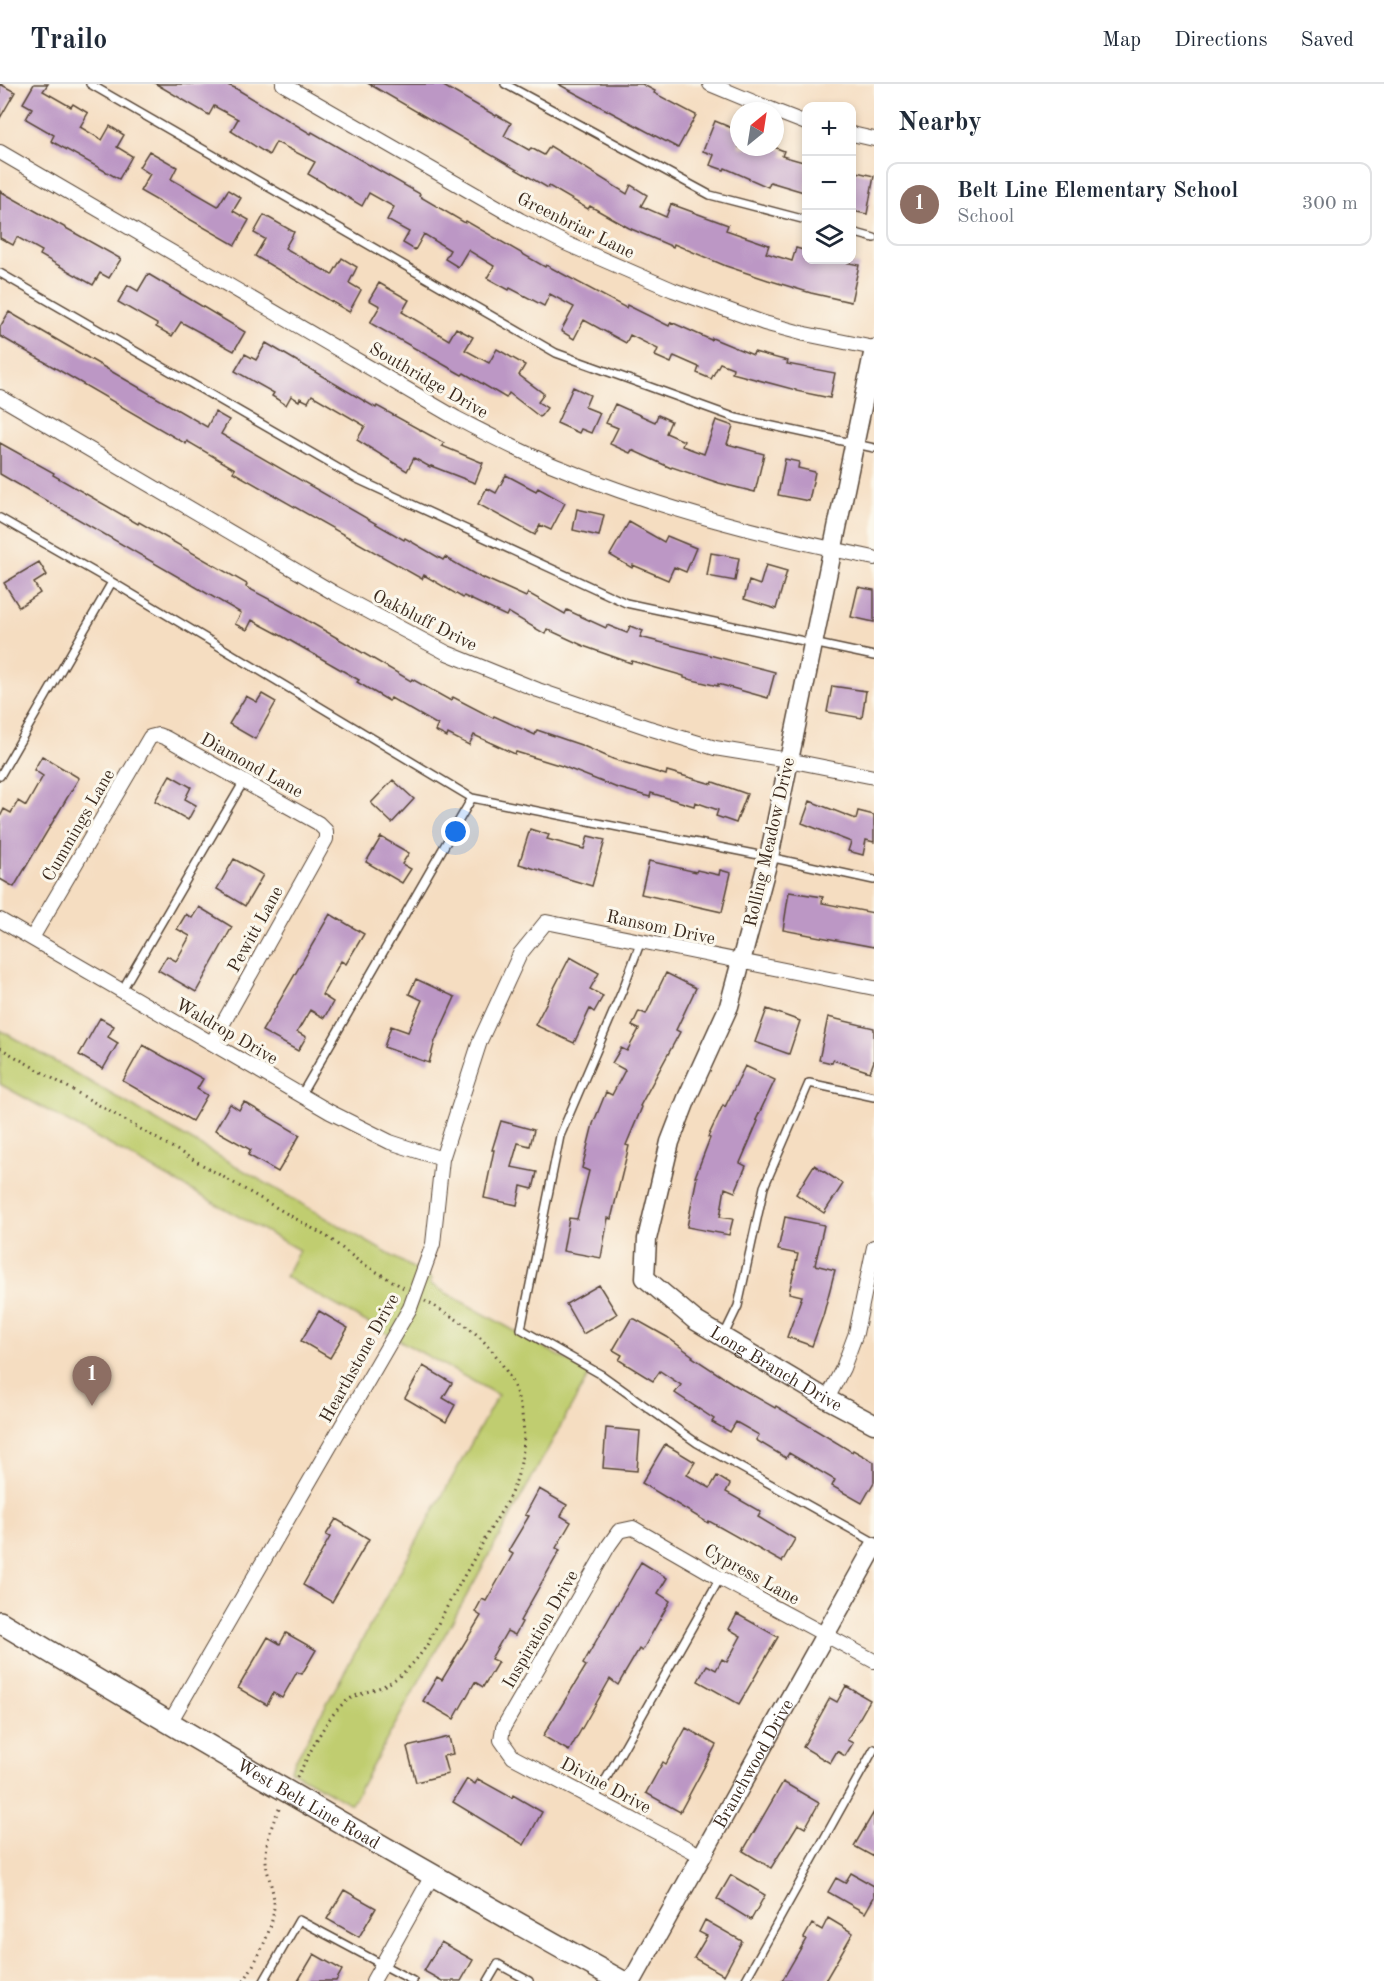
<!DOCTYPE html>
<meta charset="utf-8">
<style>
body{margin:0;font-family:"Old Standard TT",serif;background:#f2f2f3;color:#1f2937}
.controls{position:absolute;right:18px;top:18px;display:grid;overflow:hidden;border-radius:12px;box-shadow:0 3px 9px #0003}
.controls button{width:54px;height:54px;display:grid;place-items:center;padding:0;border:0;border-bottom:2px solid #e0e1e3;background:#fff;color:#1f2937;font:30px sans-serif}
.compass{position:absolute;left:730px;top:18px;width:54px;height:54px;border-radius:50%;background:#fff;box-shadow:0 3px 9px #0003;rotate:30deg}
.you{position:absolute;left:456px;top:748px;width:21px;height:21px;margin:-15px;border:4px solid #fff;border-radius:50%;background:#1a73e8;box-shadow:0 0 0 9px #1a73e833}
.badge{display:grid;place-items:center;width:39px;height:39px;border-radius:50%;background:#c8321e;color:#fff;font-size:20px;font-weight:700}
.pin{position:absolute;translate:-50% -50px;filter:drop-shadow(0 2px 3px #0008)}
.pin::after{content:'';position:absolute;top:32px;width:21px;height:18px;background:inherit;clip-path:polygon(0 0,100% 0,50% 100%)}
.list{margin:0;padding:0;list-style:none}
h2{display:flex;justify-content:space-between;align-items:center;height:78px;margin:0;padding:0 24px;font-size:26px}
h2 small{font-size:20px;font-weight:400;color:#747a83}
.list li{display:grid;grid-template-columns:39px 1fr auto;gap:18px;align-items:center;box-sizing:border-box;height:84px;margin:0 12px 12px;padding:0 12px;border:2px solid #e0e1e3;border-radius:12px}
.list b{display:block;font-size:22px;white-space:nowrap}
.list p{margin:0;font-size:20px;white-space:nowrap;color:#747a83}
.list em{font-size:20px;font-style:normal;color:#747a83}
.icon{flex:none;width:33px;height:33px;fill:none;stroke:currentColor;stroke-width:2;stroke-linecap:round;stroke-linejoin:round}
.map{position:relative;flex:none;width:874px;height:1897px;overflow:hidden}
header{display:flex;align-items:center;gap:36px;box-sizing:border-box;height:84px;padding:0 30px;background:#fff;border-bottom:2px solid #e0e1e3}
header strong{font-size:28px}
nav{display:flex;gap:33px;margin-inline-start:auto;font-size:21px}
main{display:flex}
aside{flex:1;background:#fff}
.map>svg:first-child{display:block}
.green{fill:#c0cd6f;stroke:#7e7c46;stroke-width:1.5}
.building{fill:#bc97c5}
.lines{fill:none;stroke-linecap:round;stroke-linejoin:round}
.lane-casing{stroke:#574536;stroke-width:10}
.street-casing{stroke:#574536;stroke-width:16}
.secondary-casing{stroke:#574536;stroke-width:21}
.primary-casing{stroke:#574536;stroke-width:24}
.path{stroke:#574536;stroke-width:3;stroke-dasharray:1.5 4.5;stroke-linecap:butt}
.lane{stroke:#fff;stroke-width:7}
.street{stroke:#fff;stroke-width:14}
.secondary{stroke:#fff;stroke-width:18}
.primary{stroke:#fff;stroke-width:21}
.labels{text-anchor:middle;stroke-width:6;stroke-linejoin:round;paint-order:stroke}
.street-label{font-size:18px;fill:#3b2a1e;stroke:#fbf7ec}
</style>
<header>
<strong>Trailo</strong>
<nav><a>Map</a><a>Directions</a><a>Saved</a></nav>
</header>
<main>
<div class="map">
<svg width="874" height="1897" viewBox="0 0 874 1897">
<rect width="100%" height="100%" fill="#fbf7ec"/>
<filter id="ink" filterUnits="userSpaceOnUse"><feTurbulence type="fractalNoise" baseFrequency=".0167" numOctaves="2"/><feDisplacementMap in="SourceGraphic" scale="12" xChannelSelector="R" yChannelSelector="G"/><feConvolveMatrix kernelMatrix="1 2 1 2 8 2 1 2 1" color-interpolation-filters="sRGB"/></filter>
<filter id="wash" filterUnits="userSpaceOnUse"><feTurbulence type="fractalNoise" baseFrequency=".008" numOctaves="4" result="noise"/><feDisplacementMap in="SourceGraphic" scale="24" xChannelSelector="R" yChannelSelector="G"/><feGaussianBlur stdDeviation="1.35" result="paint"/><feColorMatrix in="noise" values="0 0 0 0 0 0 0 0 0 0 0 0 0 0 0 0 0 1.4 0 .05"/><feComposite in="paint" operator="in"/></filter>
<g filter="url(#wash)">
<rect width="100%" height="100%" fill="#f5ddc1"/>
<!-- green -->
<path class="green" d="M0 946 432 1195 430 1200 590 1289 351 1720 290 1686 498 1311 285 1193 299 1166 0 1000Z"/>
<g id="blocks">
<!-- building -->
<path class="building" d="M0 0 15 8 0 34Z
M34 0H48L43 7 71 23 73 20 88 29 80 43 102 56 110 42 124 51 117 63 132 72 119 95 51 57 54 51 26 35 32 24 23 19Z
M156 0H225L235 4 311 50 312 48 420 110 419 112 465 139 466 137 545 183 546 181 626 224 627 221 669 242 671 238 711 256 712 254 753 271 754 268 788 277 787 280 835 289 830 314 796 307V306L732 289 733 284 720 279 711 295 697 289 699 283 674 272 671 279 655 272 658 265 630 251 626 259 584 236 574 255 561 247 574 223 550 210 544 222 510 204 509 206 487 194 494 182 468 166 458 183 445 175 450 166 424 150 415 166 403 159 409 148 387 136 394 123 369 109 362 122 308 90 315 78 276 58 269 71 231 47 238 35 214 22 209 31Z
M369 0H440L496 32 497 31 511 39 504 52 529 66 531 64 544 71 550 62 627 110 631 101 647 111 641 122 666 133 671 120 728 141 726 146 769 161 766 169 792 177 796 164 807 167V176H836L859 181 851 218 811 209 768 196 726 182 674 160 673 163 629 144 590 122 588 125 549 102 548 104Z
M558 0H642L655 7 654 9 696 31 678 64Z
M715 37 739 47V63H774L784 67 782 72 807 79V109L770 98 768 103 725 84 724 86 710 81 714 71 703 67Z
M149 67 177 83 171 95 218 122 228 106 241 114 233 127 249 136 235 161 140 107 150 90 139 83Z
M852 87 874 92 867 130 852 127Z
M0 107 121 175 109 194 100 189 93 201 40 171 42 167 17 153 13 161 0 154Z
M264 131 294 148 285 164 332 191 342 174 357 183 349 199 361 206 349 228 255 172 265 155 254 149Z
M148 190 245 248 234 267 181 238 172 252 156 243 157 240 118 218 128 201 138 207Z
M379 199 409 216 402 228 449 256 456 244 473 253 465 266 489 279 497 265 525 281 519 291 544 310 538 318 547 324 540 333 509 309 506 314 464 289 462 291 370 239 380 222 369 216Z
M9 228 207 343 215 328 229 336 221 350 404 456 405 454 443 476 445 473 483 495 484 494 526 513 528 509 565 530 567 526 606 544 607 541 627 549 630 542 643 547 640 553 775 588 768 614 718 600V602L684 594V592L632 577 631 579 586 563 547 545 545 550 508 528 506 532 464 512 463 514 424 491 422 495 233 388 235 385 187 357 186 360 0 252V243Z
M266 259 376 324 377 322 444 359 442 362 483 379 475 399 431 382 430 383 414 374 407 387 357 356 365 342 312 311 308 318 300 314 299 317 291 312 286 321 272 312 274 309 235 287 245 270 256 276Z
M573 303 590 311 585 323 600 329 591 349 581 345 579 349 557 339Z
M615 320 655 338 658 331 671 337 666 349 684 357 682 362 704 370 716 336 733 342 727 360 764 370 755 408 719 399 672 383 671 384 632 366 630 369 610 360 618 344 606 339Z
M0 359 54 389 53 391 138 440 139 438 247 500 246 503 284 523 411 597 412 595 451 617 453 613 493 634 494 632 535 651 537 646 581 661 613 675 666 691 667 687 712 700 713 698 747 710 736 739 716 732 718 726 695 718 694 722 651 709 650 713 615 703 562 682 516 668 515 670 474 651 469 661 448 650 447 653 435 647 438 641 391 614 389 617 357 598 359 596 282 552 252 536 247 546 235 540 241 529 0 390Z
M785 375 799 378 798 384 815 388 809 417 778 411Z
M506 391 536 407 538 404 565 419 551 446 540 441 535 451 478 420 487 404 496 409Z
M577 425 604 431 599 452 573 446Z
M629 438 664 458 667 452 696 464 686 488 674 483 668 496 633 481 632 484 610 471Z
M711 469 739 474 735 497 707 492Z
M39 478 47 491 34 499 40 509 19 523 4 499Z
M766 481 787 487 776 525 744 515 749 497 760 501Z
M858 503 874 506V538L851 533Z
M832 602 866 607 862 634 827 628Z
M262 610 276 618 255 655 229 640 246 612 257 618Z
M42 672 79 694 14 803 0 795V733L4 725 11 729 18 717 26 722 43 692 34 686Z
M170 691 191 703 185 715 196 721 188 736 155 717Z
M393 696 414 715 392 739 371 719Z
M810 717 856 735 858 727 874 731V758L866 756 863 771 848 767 851 758 802 739Z
M530 745 549 751 547 755 584 765 588 752 605 756 592 802 519 780Z
M381 753 409 769 402 780 411 785 402 799 366 778Z
M234 775 263 791 245 822 217 805Z
M649 777 696 788 697 786 719 791 720 786 731 789 722 828 641 810Z
M789 808 823 813 822 819 874 829V863L783 846Z
M199 823 232 843 196 908 158 886 167 872 176 877 190 852 177 845 186 830 192 834Z
M330 830 364 850 346 880 341 877 322 911 333 918 324 934 310 926 297 948 306 953 298 967 262 947Z
M570 873 599 889 590 905 603 912 594 928 590 925 574 959 535 941Z
M666 889 696 904 676 946 680 948 640 1022 642 1023 626 1061 629 1062 611 1135 608 1134 601 1174 563 1167 569 1134 577 1135 589 1087 582 1084 593 1040 606 1008 612 1011 625 986 612 979 621 964 627 967 639 945 632 942 639 927 646 930Z
M416 895 455 913 435 957 429 979 384 963 391 942 408 948 422 916 409 910Z
M767 925 800 937 789 970 755 958Z
M828 933 874 944V977L870 988 833 976 832 979 819 976Z
M100 934 114 942 108 953 118 959 103 985 79 971Z
M143 961 203 995 197 1005 207 1011 192 1037 123 997Z
M745 982 775 996 756 1036 758 1037 740 1079 746 1082 735 1108 725 1104 720 1133 733 1135 729 1151 687 1143 697 1093H695L710 1054 708 1053 723 1021 725 1023Z
M244 1018 300 1051 278 1088 248 1071 251 1066 215 1046 230 1020 239 1026Z
M501 1037 534 1046 530 1062 518 1059 511 1083 537 1088 533 1105 521 1102 517 1121 484 1114 494 1066H492Z
M814 1081 843 1100 824 1129 796 1110Z
M785 1133 824 1141 815 1181 835 1186 823 1232 812 1262 787 1253 802 1212 789 1209 798 1170 778 1166Z
M599 1201 617 1230 583 1250 566 1220Z
M319 1227 348 1244 330 1274 301 1257Z
M631 1235H635L667 1253 693 1272 692 1273 735 1301 775 1324 776 1322 852 1368 853 1366 874 1378V1398L862 1419 832 1402 835 1396 789 1369 786 1374 756 1356 759 1351 736 1338 730 1348 712 1338 714 1335 675 1309 681 1301 660 1287 653 1297 619 1276 622 1271 613 1266Z
M423 1282 452 1299 443 1314 455 1321 446 1338 405 1314Z
M606 1344 640 1347 637 1387 603 1384Z
M665 1360 695 1378 687 1391 710 1404 717 1392 730 1400 726 1408 761 1428 758 1433 795 1455 782 1478 709 1437 708 1439 642 1399Z
M539 1405 567 1421 561 1432 571 1438 556 1464 560 1466 520 1537 522 1538 515 1551 507 1547 491 1575 498 1578 483 1603 475 1598 454 1635 423 1617 437 1593 442 1596 481 1532 475 1528 482 1515 486 1517 513 1470 508 1467 529 1432 525 1431Z
M336 1435 369 1455 332 1518 303 1501 330 1453 326 1451Z
M641 1478 667 1494 658 1509 670 1517 642 1567 639 1565 618 1601 610 1595 569 1667 543 1652 586 1582 583 1580Z
M737 1530 778 1553 739 1620 698 1597 707 1581 716 1586 722 1575 727 1578 741 1552 729 1545Z
M286 1549 316 1566 302 1590 297 1588 282 1614 273 1609 267 1621 238 1604 268 1553 280 1560Z
M846 1602 870 1616 847 1656 853 1659 845 1672 837 1667 830 1679 803 1663 830 1614 837 1618Z
M686 1644 716 1661 680 1728 646 1709 663 1678 666 1680Z
M449 1653 453 1670 443 1672 448 1690 416 1698 407 1663Z
M467 1695 475 1700 478 1695 512 1714 513 1711 542 1728 524 1761 453 1718Z
M783 1698 819 1719 805 1744 798 1740 771 1784 743 1767Z
M874 1728V1773L854 1762Z
M851 1789 874 1802V1813L865 1829 828 1808 836 1794 845 1799Z
M731 1791 765 1811 751 1836 717 1815Z
M344 1806 376 1824 359 1853 327 1835Z
M828 1834 853 1849 825 1897H782L806 1855 804 1854 812 1840 822 1846Z
M705 1836 742 1857 724 1891 694 1874 707 1852 699 1848Z
M441 1858 473 1876 461 1897H442L424 1887Z
M314 1870 342 1886 336 1897H298Z"/>
</g>
</g>
<g filter="url(#ink)">
<use href="#blocks" fill-opacity="0" stroke="#574536" stroke-width="1.5"/>
<g class="lines">
<!-- lane casing -->
<g class="lane-casing">
<path id="lane" d="M90 0 556 269 736 334 874 364
M505 0 710 111 806 136
M852 148 874 154
M0 189 355 394 626 519 874 572
M0 434 112 498 0 692
M112 498 472 714
M641 857 623 905 560 1052 521 1245 602 1291 697 1359 874 1458
M122 906 244 697
M301 1011 472 714 769 773 874 796
M724 1251 738 1222 764 1103 809 999 874 1013
M594 1716 720 1494
M264 1897 299 1836 413 1897
M488 1897 498 1880 529 1897
M745 1897 874 1665"/>
</g>
<!-- street casing -->
<g class="street-casing">
<path id="street" d="M283 0 520 136 565 159 673 206 764 239 805 250 874 264
M710 0 775 27
M775 27 806 39
M852 50 874 55
M0 68 456 334C491 352 526 371 563 385 663 426 768 452 874 474
M0 313 334 509 447 569 538 606 649 644 715 664 788 676 874 693
M0 836 330 1028 390 1058 442 1075
M32 854 150 653 158 651 166 654 318 739 326 747V755L212 959
M827 1315 843 1284 856 1249 874 1163
M169 1640 410 1224 433 1160 442 1075 480 957 520 870 546 838 874 904
M702 1772 513 1673 501 1656 503 1644 609 1461 619 1447 633 1444 720 1494 874 1577
M373 1897 432 1792"/>
</g>
<!-- secondary casing -->
<g class="secondary-casing">
<g id="secondary">
<path id="s1" d="M874 265 769 773 729 922 687 1014 670 1058 647 1155 645 1194 696 1237 827 1315 874 1340"/>
<path id="s2" d="M632 1897 874 1463"/>
</g>
</g>
<!-- primary casing -->
<g class="primary-casing">
<g id="primary">
<path id="s3" d="M0 1538C205 1661 412 1781 621 1897"/>
</g>
</g>
<!-- path -->
<path class="path" d="M0 964 329 1154 360 1178 404 1204
M297 1693C310 1670 326 1631 348 1616 360 1608 375 1607 387 1600 404 1591 416 1577 427 1561 445 1525 466 1489 486 1453 496 1435 509 1417 516 1397 535 1340 518 1288 475 1249 460 1236 442 1227 425 1217
M244 1897C257 1875 272 1849 274 1823 275 1807 267 1793 266 1777 265 1759 272 1739 280 1723"/>
<!-- lane -->
<use href="#lane" class="lane"/>
<!-- street -->
<use href="#street" class="street"/>
<!-- secondary -->
<use href="#secondary" class="secondary"/>
<!-- primary -->
<use href="#primary" class="primary"/>
</g>
</g>
<g class="labels">
<!-- street labels -->
<g class="street-label">
<text transform="translate(576 141) rotate(26)" y="6">Greenbriar Lane</text>
<text transform="translate(429 296) rotate(30)" y="6">Southridge Drive</text>
<text transform="translate(425 536) rotate(27)" y="6">Oakbluff Drive</text>
<text transform="translate(252 681) rotate(29)" y="6">Diamond Lane</text>
<text transform="translate(78 741) rotate(-60)" y="6">Cummings Lane</text>
<text transform="translate(769 758) rotate(-77)" y="6">Rolling Meadow Drive</text>
<text transform="translate(661 843) rotate(12)" y="6">Ransom Drive</text>
<text transform="translate(255 845) rotate(-61)" y="6">Pewitt Lane</text>
<text transform="translate(227 947) rotate(30)" y="6">Waldrop Drive</text>
<text transform="translate(359 1274) rotate(-61)" y="6">Hearthstone Drive</text>
<text dy="6" stroke="none"><textPath href="#s1" startOffset="1120">Long Branch Drive</textPath></text>
<text transform="translate(752 1490) rotate(29)" y="6">Cypress Lane</text>
<text transform="translate(540 1545) rotate(-60)" y="6">Inspiration Drive</text>
<text dy="6" stroke="none"><textPath href="#s2" startOffset="249">Branchwood Drive</textPath></text>
<text transform="translate(606 1701) rotate(28)" y="6">Divine Drive</text>
<text dy="6" stroke="none"><textPath href="#s3" startOffset="358">West Belt Line Road</textPath></text>
</g>
</g>
</svg>
<div class="controls">
<button>+</button>
<button>−</button>
<button><svg class="icon" aria-label="layers" viewBox="0 0 24 24"><path d="M12 4l9 5-9 5-9-5zM3 14l9 5 9-5"/></svg></button>
</div>
<svg class="compass" viewBox="-18 -18 36 36"><path d="M0-13l5 13h-10z" fill="#e53935"/><path d="M0 13l5-13h-10z" fill="#747a83"/></svg>
<div class="you"></div>
<div class="pin badge" style="left:92px;top:1322px;background:#8d6e63">1</div>
</div>
<aside>
<h2>Nearby<small></small></h2>
<ul class="list">
<li><span class="badge" style="background:#8d6e63">1</span><div><b>Belt Line Elementary School</b><p>School</p></div><em>300 m</em></li>
</ul>
</aside>
</main>
